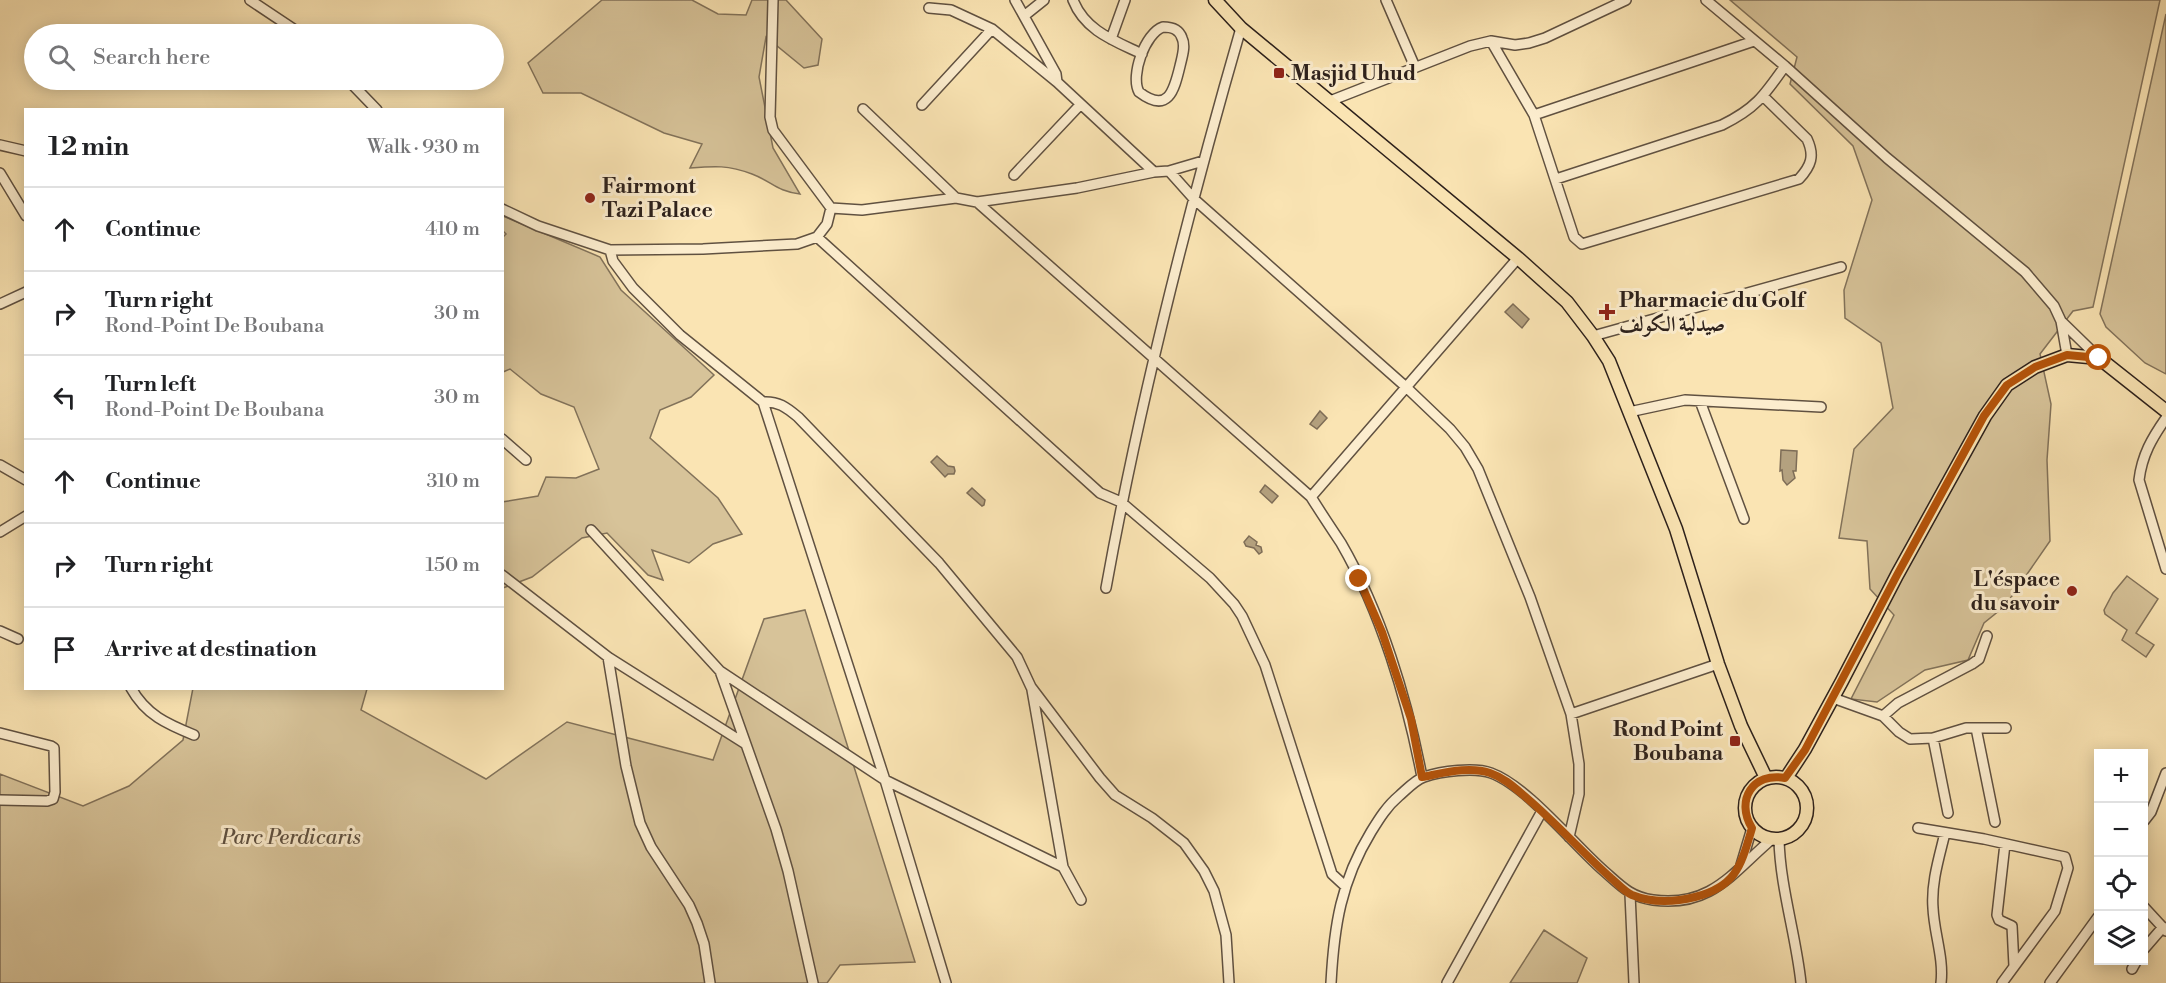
<!DOCTYPE html>
<meta charset="utf-8">
<style>
body{margin:0;font-family:"Libre Bodoni",Amiri,serif;background:#f2f2f2;color:#202124}
.controls{position:absolute;right:18px;bottom:18px;display:grid;overflow:hidden;border-radius:0px;box-shadow:0 3px 15px #0003}
.controls button{width:54px;height:54px;display:grid;place-items:center;padding:0;border:0;border-bottom:2px solid #e0e0e0;background:#fff;color:#202124;font:30px sans-serif}
.stop{position:absolute;width:18px;height:18px;margin:-14px;border:4px solid #b45309;border-radius:50%;background:#fff}
.stop.end{background:#b45309;border-color:#fff;box-shadow:0 2px 6px #0008}
.list{margin:0;padding:0;list-style:none}
h2{display:flex;justify-content:space-between;align-items:center;height:78px;margin:0;padding:0 24px;font-size:26px}
h2 small{font-size:20px;font-weight:400;color:#757577}
.list li{display:grid;grid-template-columns:39px 1fr auto;gap:18px;align-items:center;box-sizing:border-box;height:84px;padding:0 24px;border-top:2px solid #e0e0e0}
.list b{display:block;font-size:22px;white-space:nowrap}
.list p{margin:0;font-size:20px;white-space:nowrap;color:#757577}
.list em{font-size:20px;font-style:normal;color:#757577}
.icon{flex:none;width:33px;height:33px;fill:none;stroke:currentColor;stroke-width:2;stroke-linecap:round;stroke-linejoin:round}
.map{position:relative;flex:none;width:2166px;height:983px;overflow:hidden}
.search{position:absolute;background:#fff;box-shadow:0 3px 15px #0003;left:24px;top:24px;width:480px;height:66px;display:flex;align-items:center;gap:15px;box-sizing:border-box;padding:0 21px;border-radius:33px;color:#757577;font-size:22px}
.panel{position:absolute;background:#fff;box-shadow:0 3px 15px #0003;left:24px;top:108px;width:480px;height:582px;border-radius:0px}
.map>svg:first-child{display:block}
.green{fill:#d7c399;stroke:#82725a;stroke-width:1.5}
.water{fill:#b4a17f;stroke:#7e6d57;stroke-width:1.5}
.lines{fill:none;stroke-linecap:round;stroke-linejoin:round}
.minor-casing{stroke:#605141;stroke-width:12}
.major-casing{stroke:#2c201b;stroke-width:15}
.minor{stroke:#fcedce;stroke-width:9}
.major{stroke:#fae4b3;stroke-width:12}
.route{stroke:#b45309;stroke-width:8}
.poi-dot{fill:#8f2418;stroke:#fcedce;stroke-width:2}
.labels{text-anchor:middle;stroke-width:6;stroke-linejoin:round;paint-order:stroke}
.poi-label{font-size:21px;font-weight:bold;fill:#2c201b;stroke:#fcedce;text-anchor:start}
.park-label{font-size:21px;font-style:italic;fill:#5f5141;stroke:#fcedce}
</style>
<div class="map">
<svg width="2166" height="983" viewBox="0 0 2166 983">
<rect width="100%" height="100%" fill="#fae4b3"/>
<filter id="stains"><feTurbulence type="fractalNoise" baseFrequency=".00333" numOctaves="4"/><feColorMatrix values="0 0 0 0 .2 0 0 0 0 .09 0 0 0 0 .02 0 0 0 .5 -.17"/></filter>
<radialGradient id="worn" r=".72"><stop offset=".6" stop-color="#630" stop-opacity="0"/><stop offset="1" stop-color="#630" stop-opacity=".3"/></radialGradient>
<!-- green -->
<path class="green" d="M602 0H692L718 14 746 15 752 0H786L822 39 818 65 804 68 766 37 759 77 773 148 800 194C776 191 773 182 752 174 728 165 715 166 690 168L702 144 664 133 581 93H543L528 63Z
M1730 0H2160L2093 307 2073 311 2040 354 2051 404 2047 460 2050 541 2005 606 1984 623 1968 660 1925 670 1877 702 1851 699 1894 615 1870 589 1867 541 1839 538 1854 449 1893 408 1881 343 1845 318 1844 290 1872 200 1853 146 1790 84 1797 57Z
M2166 14V374L2145 363 2106 327 2100 314Z
M503 216 600 257 621 290 714 375 691 397 660 410 650 438 718 498 742 534 713 544 689 563 652 550 663 580 648 575 607 533 582 538 532 577 503 588 502 502 538 496 546 477 576 478 599 469 574 407 541 394 510 369 503 372 502 238 506 234 503 231Z
M2127 576 2158 599 2136 633 2154 645 2146 657 2122 640 2127 630 2105 614 2104 610 2113 593Z
M805 610 915 962 840 965 827 983H0V774L83 806 129 786 183 740 193 688 367 689 361 710 486 779 567 722 713 760 764 619Z
M1544 930 1587 958 1577 983H1510Z"/>
<!-- water -->
<path class="water" d="M1513 304 1529 319 1522 328 1505 312Z
M1320 411 1327 418 1317 429 1310 424Z
M1781 450 1797 451 1796 471H1793L1795 478 1787 485 1783 480 1782 470 1780 471Z
M937 456 948 466 954 467 955 471 954 474H948L945 477 931 462Z
M1265 485 1278 496 1272 503 1260 492Z
M972 488 985 500 984 505 982 506 967 493Z
M1249 536 1257 542 1256 545 1261 547 1262 552 1259 554 1254 548 1246 546 1244 542Z"/>
<g class="lines">
<!-- minor casing -->
<g class="minor-casing">
<path id="minor" d="M250 0 301 34
M773 0 770 117 773 130 831 208 862 210 956 198 977 202 1077 188 1154 172 1169 171 1203 161
M1015 0 1056 74 1057 82
M1073 0C1085 31 1115 41 1142 54
M1386 0 1415 67
M1706 0 1785 66 1887 158 2025 272 2054 306 2061 321 2067 355
M929 8 951 10 992 29 1057 82 1154 172
M1024 16 1044 0
M1163 27C1172 27 1179 29 1182 38 1186 46 1182 57 1180 66 1174 91 1168 114 1139 92 1130 76 1145 33 1163 27Z
M1111 39 1125 0
M1491 41 1534 115 1574 237 1582 244 1799 179C1811 166 1815 156 1807 139L1763 96
M348 80 377 110
M1330 101 1470 46 1491 41 1515 45 1529 43 1545 38 1626 0
M922 105 992 29
M863 109 956 198
M1534 115 1754 41
M0 145 26 151
M1169 171 1194 199 1406 387 1450 429 1465 447 1478 469 1530 597 1571 714 1579 764V794L1569 837
M0 173 26 216
M1014 175 1080 105
M1556 179 1722 125C1755 109 1764 96 1785 66
M977 202 1311 497C1321 513 1331 528 1341 543 1381 612 1407 699 1422 777
M502 209 538 226 610 250 703 249 797 244 817 237 827 224 831 208
M817 237 1100 493 1121 502 1210 578 1234 604 1242 616 1265 665 1332 874 1345 886
M610 250 613 261 633 288 680 335 763 402 885 780 946 983
M0 304 26 292
M2061 321 2099 358
M1593 336 1841 267
M1700 401 1744 519
M763 402C778 401 786 407 798 417L939 563 1017 657 1031 687 1100 778 1115 795 1152 818 1184 843 1204 871 1214 891 1226 935 1229 983
M1629 412 1685 400 1821 407
M2166 418C2152 438 2142 455 2139 480L2166 569
M502 439 526 460
M0 465 26 480
M1311 497 1518 258
M591 530 720 671 885 780 1063 867
M0 532 26 516
M502 575 608 657 744 743
M1106 588C1140 399 1188 212 1241 28
M0 631 18 639
M608 657 626 766 640 823 651 847 689 905 697 923 704 944 710 983
M720 671 776 829 788 871 813 983
M131 688C146 715 167 724 194 735
M1032 690 1063 867 1081 900
M1833 698 1883 716 1899 732 1910 739 1933 738 1966 728H2006
M1571 714 1718 664
M1883 716 1898 703 1972 664 1979 659 1987 636
M1976 728 1995 822
M0 733 51 746 54 748 55 792 53 799 47 801 0 800
M1933 738 1948 813
M2144 821 2151 812 2166 773
M1918 828 1984 839 2065 857 2068 868 2055 911 2002 983
M1779 839C1780 887 1796 935 1801 983
M2005 844 1997 915 1999 920 2012 926 2014 966
M1741 865 1752 828
M1630 894 1634 983
M2144 907 2166 931
M2144 949 2163 927
M2132 969 2137 960
M1331 983C1334 926 1341 881 1371 832 1379 819 1387 806 1399 796 1406 790 1415 780 1424 777 1441 771 1475 767 1491 773 1527 786 1574 845 1604 871 1620 885 1630 897 1653 900 1711 908 1733 872 1772 839
M1447 983 1542 811
M1941 983C1944 958 1934 933 1933 908 1931 883 1939 858 1945 833
M2050 983 2098 917"/>
</g>
<!-- major casing -->
<g class="major-casing">
<path id="major" d="M1215 0 1241 28 1518 258 1567 302 1593 336 1609 361 1676 529 1718 664 1741 726 1766 778
M1745 808a31 31 0 1 1 62 0a31 31 0 1 1-62 0Z
M1786 778 1805 749 1842 681 1897 575 1985 416 2007 385 2035 367 2067 355 2099 358 2166 411"/>
</g>
<!-- minor -->
<use href="#minor" class="minor"/>
<!-- major -->
<use href="#major" class="major"/>
</g>
<g class="lines">
<!-- route -->
<path class="route" d="M1359 579 1382 632 1411 719 1422 777C1444 773 1469 766 1490 773 1505 778 1516 789 1528 799 1557 824 1582 852 1611 878 1617 883 1625 892 1632 895 1652 903 1675 902 1695 897 1737 886 1741 865 1752 828 1735 800 1753 772 1785 778L1805 750 1897 575 1984 416 2007 385 2035 367 2067 355 2099 358"/>
</g>
<!-- markers -->
<g class="poi-dot">
<rect x="1273" y="67" width="12" height="12" rx="3"/>
<circle cx="590" cy="198" r="6"/>
<path d="M1604 303h6v6h6v6h-6v6h-6v-6h-6v-6h6z"/>
<circle cx="2072" cy="591" r="6"/>
<rect x="1729" y="735" width="12" height="12" rx="3"/>
</g>
<g class="labels">
<!-- poi labels -->
<g class="poi-label">
<text x="1291" y="80">Masjid Uhud</text>
<text x="602" y="193">Fairmont<tspan x="602" dy="24">Tazi Palace</tspan></text>
<text x="1619" y="307">Pharmacie du Golf<tspan x="1619" dy="24">صيدلية الكولف</tspan></text>
<text x="2060" y="586" text-anchor="end">L'éspace<tspan x="2060" dy="24">du savoir</tspan></text>
<text x="1723" y="736" text-anchor="end">Rond Point<tspan x="1723" dy="24">Boubana</tspan></text>
</g>
<!-- park labels -->
<g class="park-label">
<text x="291" y="844">Parc Perdicaris</text>
</g>
</g>
<rect width="100%" height="100%" filter="url(#stains)"/>
<rect width="100%" height="100%" fill="url(#worn)"/>
</svg>
<div class="controls">
<button>+</button>
<button>−</button>
<button><svg class="icon" aria-label="locate" viewBox="0 0 24 24"><circle cx="12" cy="12" r="6"/><path d="M12 2v4M12 18v4M2 12h4M18 12h4"/></svg></button>
<button><svg class="icon" aria-label="layers" viewBox="0 0 24 24"><path d="M12 4l9 5-9 5-9-5zM3 14l9 5 9-5"/></svg></button>
</div>
<div class="stop" style="left:2099px;top:358px"></div>
<div class="stop end" style="left:1359px;top:579px"></div>
<div class="search"><svg class="icon" aria-label="search" viewBox="0 0 24 24"><circle cx="10" cy="10" r="6"/><path d="M15 15l6 6"/></svg>Search here</div>
<section class="panel">
<h2>12 min<small>Walk · 930 m</small></h2>
<ul class="list">
<li><svg class="icon" aria-label="ahead" viewBox="0 0 24 24"><path d="M12 20V5M6 11l6-6 6 6"/></svg><div><b>Continue</b></div><em>410 m</em></li>
<li><svg class="icon" aria-label="right" viewBox="0 0 24 24"><path d="M7 20v-9h11M14 6l5 5-5 5"/></svg><div><b>Turn right</b><p>Rond-Point De Boubana</p></div><em>30 m</em></li>
<li><svg class="icon" aria-label="left" viewBox="0 0 24 24"><path d="M17 20v-9H6M10 6l-5 5 5 5"/></svg><div><b>Turn left</b><p>Rond-Point De Boubana</p></div><em>30 m</em></li>
<li><svg class="icon" aria-label="ahead" viewBox="0 0 24 24"><path d="M12 20V5M6 11l6-6 6 6"/></svg><div><b>Continue</b></div><em>310 m</em></li>
<li><svg class="icon" aria-label="right" viewBox="0 0 24 24"><path d="M7 20v-9h11M14 6l5 5-5 5"/></svg><div><b>Turn right</b></div><em>150 m</em></li>
<li><svg class="icon" aria-label="arrive" viewBox="0 0 24 24"><path d="M6 21V4h12l-3 4 3 4H6"/></svg><div><b>Arrive at destination</b></div></li>
</ul>
</section>
</div>
